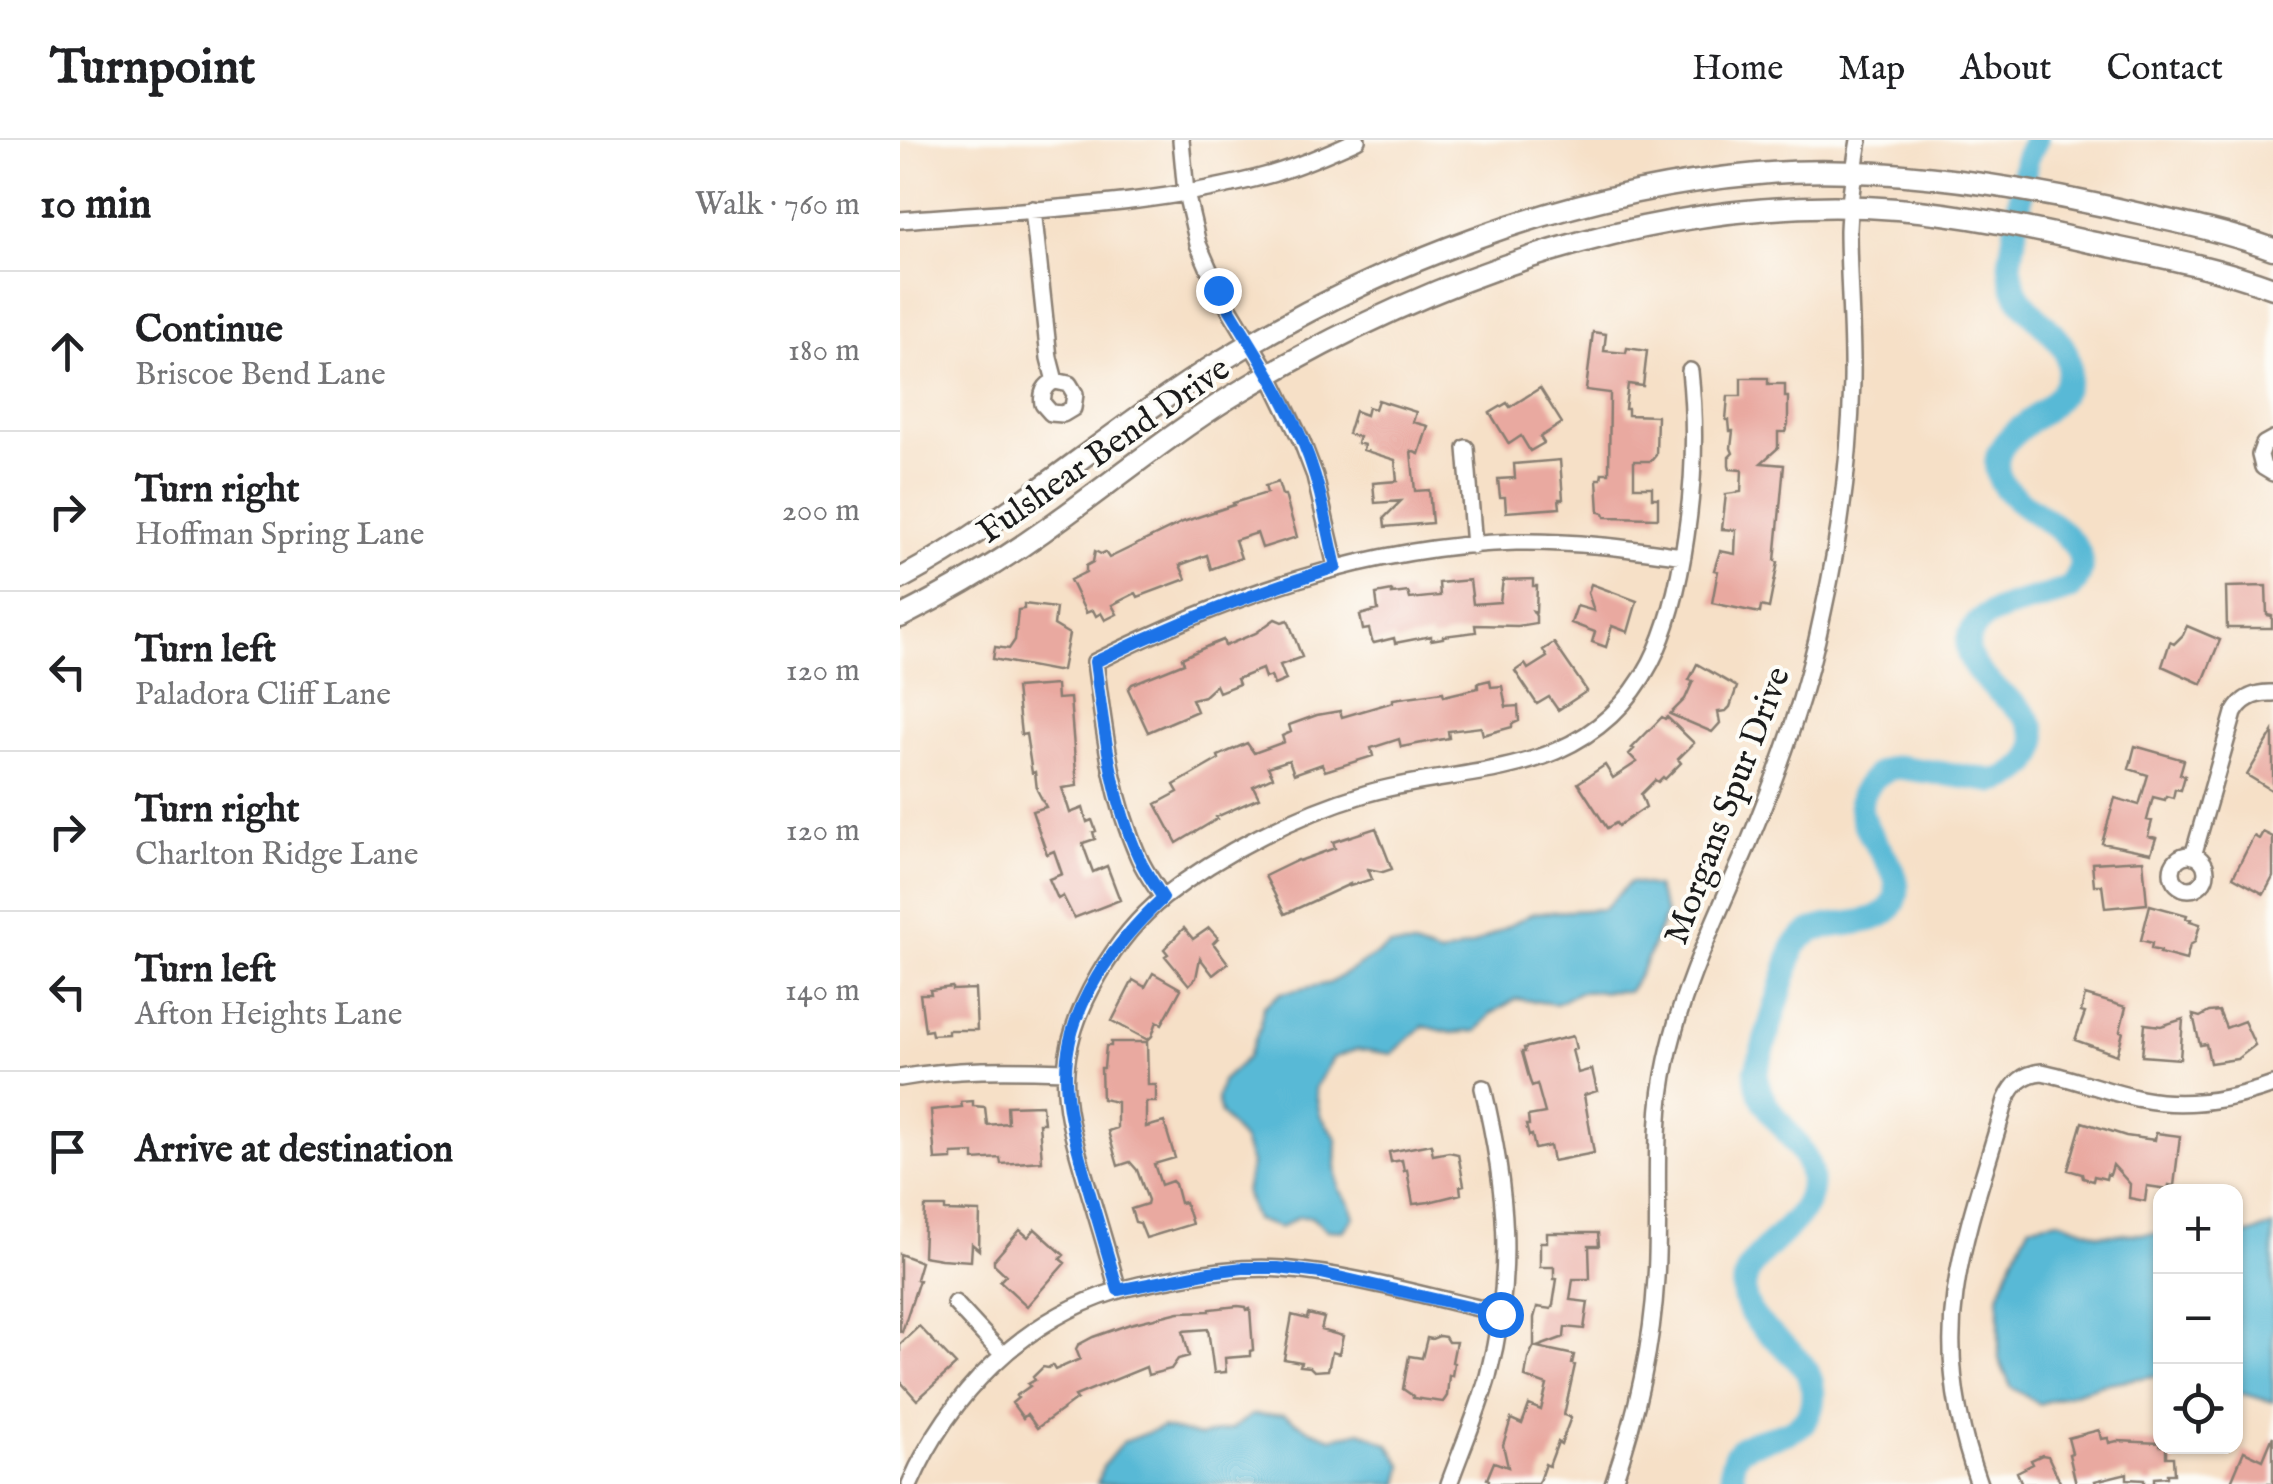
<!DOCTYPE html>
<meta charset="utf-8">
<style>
body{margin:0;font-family:"IM FELL English",serif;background:#f6f6f6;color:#202124}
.controls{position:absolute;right:30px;bottom:30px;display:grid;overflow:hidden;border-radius:20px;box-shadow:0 2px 8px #0004}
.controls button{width:90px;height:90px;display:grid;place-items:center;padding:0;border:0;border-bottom:2px solid #e0e0e0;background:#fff;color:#202124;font:50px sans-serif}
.stop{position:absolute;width:30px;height:30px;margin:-22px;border:8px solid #1a73e8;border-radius:50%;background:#fff}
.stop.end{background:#1a73e8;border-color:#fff;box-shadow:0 2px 10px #0008}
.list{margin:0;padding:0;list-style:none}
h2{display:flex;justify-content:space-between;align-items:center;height:130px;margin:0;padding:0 40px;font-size:42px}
h2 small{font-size:32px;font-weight:400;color:#757577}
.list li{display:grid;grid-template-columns:65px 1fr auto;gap:30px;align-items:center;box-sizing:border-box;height:160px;padding:0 40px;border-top:2px solid #e0e0e0}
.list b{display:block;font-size:38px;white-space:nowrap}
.list p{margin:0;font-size:32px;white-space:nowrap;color:#757577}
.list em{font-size:32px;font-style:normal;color:#757577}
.icon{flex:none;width:55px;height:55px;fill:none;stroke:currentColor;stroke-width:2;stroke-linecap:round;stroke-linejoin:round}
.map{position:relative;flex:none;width:1373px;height:1344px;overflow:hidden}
header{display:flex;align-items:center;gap:60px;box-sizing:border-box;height:140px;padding:0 50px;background:#fff;border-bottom:2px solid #e0e0e0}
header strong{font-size:48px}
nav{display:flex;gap:55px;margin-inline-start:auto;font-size:35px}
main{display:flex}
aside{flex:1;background:#fff}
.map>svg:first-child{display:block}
.water{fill:#58b9d6;stroke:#3a6a79;stroke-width:2.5}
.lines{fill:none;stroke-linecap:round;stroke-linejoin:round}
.river{stroke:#58b9d6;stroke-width:25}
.building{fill:#e9a9a0}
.minor-casing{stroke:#897e72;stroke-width:20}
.major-casing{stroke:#897e72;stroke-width:25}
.minor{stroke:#fff;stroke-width:15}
.major{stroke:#fff;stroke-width:20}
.route{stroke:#1a73e8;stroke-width:12}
.labels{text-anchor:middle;stroke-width:8;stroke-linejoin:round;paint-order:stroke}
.street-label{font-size:35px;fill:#1c1c1c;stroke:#fdfcf7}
</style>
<header>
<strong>Turnpoint</strong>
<nav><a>Home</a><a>Map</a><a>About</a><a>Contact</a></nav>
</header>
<main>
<aside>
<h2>10 min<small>Walk · 760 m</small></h2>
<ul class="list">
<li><svg class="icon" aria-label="ahead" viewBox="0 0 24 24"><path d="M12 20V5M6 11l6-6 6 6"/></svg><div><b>Continue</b><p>Briscoe Bend Lane</p></div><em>180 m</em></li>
<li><svg class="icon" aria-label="right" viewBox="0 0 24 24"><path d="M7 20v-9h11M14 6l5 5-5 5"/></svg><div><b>Turn right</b><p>Hoffman Spring Lane</p></div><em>200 m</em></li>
<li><svg class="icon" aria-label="left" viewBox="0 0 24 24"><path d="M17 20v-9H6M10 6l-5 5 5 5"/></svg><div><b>Turn left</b><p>Paladora Cliff Lane</p></div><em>120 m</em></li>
<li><svg class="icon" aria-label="right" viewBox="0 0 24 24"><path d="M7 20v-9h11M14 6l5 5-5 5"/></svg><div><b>Turn right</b><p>Charlton Ridge Lane</p></div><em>120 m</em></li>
<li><svg class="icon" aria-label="left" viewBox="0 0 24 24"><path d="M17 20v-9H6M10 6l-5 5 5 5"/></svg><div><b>Turn left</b><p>Afton Heights Lane</p></div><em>140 m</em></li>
<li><svg class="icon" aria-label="arrive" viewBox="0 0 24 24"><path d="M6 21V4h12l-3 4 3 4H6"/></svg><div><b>Arrive at destination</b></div></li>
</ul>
</aside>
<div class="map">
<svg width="1373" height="1344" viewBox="0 0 1373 1344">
<rect width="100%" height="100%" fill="#fdfcf7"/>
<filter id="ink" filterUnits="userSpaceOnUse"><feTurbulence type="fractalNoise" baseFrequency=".01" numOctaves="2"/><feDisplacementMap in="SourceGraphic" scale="20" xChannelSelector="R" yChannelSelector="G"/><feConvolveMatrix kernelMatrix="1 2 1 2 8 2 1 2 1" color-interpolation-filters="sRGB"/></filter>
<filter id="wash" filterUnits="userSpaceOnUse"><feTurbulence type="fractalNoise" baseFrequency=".0048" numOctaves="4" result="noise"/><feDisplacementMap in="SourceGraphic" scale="40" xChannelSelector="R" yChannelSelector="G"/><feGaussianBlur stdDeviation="2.25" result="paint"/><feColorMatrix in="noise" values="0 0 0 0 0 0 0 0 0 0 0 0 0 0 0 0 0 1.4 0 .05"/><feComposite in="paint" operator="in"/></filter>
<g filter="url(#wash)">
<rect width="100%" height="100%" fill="#f6e0c7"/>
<!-- water -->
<path class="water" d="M730 742 756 747 766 774C754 800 746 827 729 851L679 852 656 864 616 859 591 874 577 891 552 893 523 886 492 914 457 909 433 918 415 948 420 975 437 999 436 1028 439 1049 450 1064 454 1077 443 1091 427 1090 411 1077H398L380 1088 355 1080 345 1052 351 1024 343 1001 321 974 317 959 322 941 347 918 360 888 363 867 381 853 430 843 490 806H514L540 815 572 805 633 773 704 769Z
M1159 1080 1199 1094H1260V1235L1202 1244 1139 1264 1111 1247 1099 1219V1155L1113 1118 1130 1085Z
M1373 1086V1262L1336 1252V1098Z
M352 1275H384L410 1290 432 1298 461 1291 489 1305 503 1326 499 1344H197L203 1326 223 1302 262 1287 300 1296 331 1289Z"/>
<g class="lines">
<!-- river -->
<path class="river" d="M834 1344C818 1279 903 1316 912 1264 922 1213 855 1200 845 1159 834 1114 901 1094 910 1053 921 1004 856 979 856 932L894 806C899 800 904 795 912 791 936 779 983 790 995 760 1010 723 939 685 967 646 976 634 984 629 998 627L1094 641C1127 635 1151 605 1124 574 1104 552 1044 520 1078 483 1094 465 1146 460 1171 448 1211 396 1117 376 1100 339 1080 294 1154 279 1166 244 1181 202 1134 184 1117 154 1112 145 1111 135 1110 124L1127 16 1136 0"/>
</g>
<g id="blocks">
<!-- building -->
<path class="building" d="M693 192 706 194 704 211 726 213 727 208 747 211 743 246 728 244 725 269H728V275L757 276 756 315 751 321H734V347H752V358H758V378L705 377 704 373 699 372 697 339H701L702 333H709L710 253 686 250Z
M841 238H868V244H885V257H888V284L885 292H878V308L861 323 884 325 875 421 878 422 869 468 861 466 860 473 812 463 818 431 814 430 820 411 835 414 836 390 822 389 826 354 841 352 842 330 830 329 829 326V317L833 313 831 308 833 291H830L829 280H826L828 256H841Z
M640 248 662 283 640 297 644 303 630 311 621 296 609 304 590 273 607 263 610 267Z
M478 260 516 272 513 282 528 286 519 314 511 311 515 351 529 350 532 383 485 387 484 378 501 361 475 363 473 343 497 341 495 320 463 310 464 305 457 303 459 297 448 294 455 271 466 275 468 267 475 269Z
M660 320 663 359H659L660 368 606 372 605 357H600L598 339 615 338 614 324Z
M378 342 382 355H385L397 397 362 408 357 393 335 400 341 418 311 429 307 415 280 425 286 439 238 457 236 453 212 465 217 474 205 480 201 473 196 476 193 470 186 473 170 440 186 432V426L193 422 195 411 201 414 205 412 209 418 283 382 334 365 333 363 367 353 365 346Z
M633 439V446H637L636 472 633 471 636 476V483L618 486 575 485 576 492 543 496V498L531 500V496L495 503 494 498 474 503 472 501 469 489 463 490 460 475 478 470 476 454 492 451V454L508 452 510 459 540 456 539 443 570 440 573 464 600 462 603 440Z
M691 444 737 461 728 492 712 486 706 507 692 502 695 492 671 483 677 466 694 471 688 453Z
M1366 446 1367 475 1372 476V488H1327L1326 447Z
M124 464 156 468 154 485 169 494 162 530 156 531 93 519 95 507 109 509 115 500 118 470 124 469Z
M375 479 382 482 388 480 402 517 380 525 386 540 374 545 371 536 365 538 362 529 337 539 339 544 319 552 316 545 304 556 292 559 297 571 248 592 228 549 232 544 284 523 282 518 308 506 323 500 325 506 356 493Z
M1287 486 1320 500 1302 544 1262 526 1270 502 1274 504 1283 495Z
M654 503 687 551 658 570 649 557 637 564 615 531 625 524 628 529 647 517 643 510Z
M797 524 837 547 830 567 826 571 818 572 820 583 812 592 770 574 785 559 793 541 789 540Z
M590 540 591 547 602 546 606 567 618 566 619 581 612 584V587L583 595 581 587 548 591 549 598 501 607 499 599 471 608 473 616 425 631 422 624 394 634 389 620 368 627 373 637 353 646 359 658 316 677 317 679 277 703 256 664 278 652 274 645 319 619 318 616 347 603 354 613 384 602 382 596 391 592 389 585 417 575 440 571 442 577 493 562V559L543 552 544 556 578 548V543Z
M156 545 157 559 170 558 177 646 162 648 170 673 183 668 187 682 192 680 196 691 193 692 195 699 183 703V705L193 732 207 726 220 760 174 778 163 756 158 759 149 739 162 734 154 711 147 714 132 671 146 667 137 650 135 632 132 633 126 594 121 595 116 548Z
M762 577 765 579 767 577 794 603 778 619 781 623 765 639 763 637 758 642 755 640 741 654 746 667 718 686 716 683 707 688 678 643 705 625 713 638 737 622 729 614 734 609 732 608Z
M1373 592V651L1347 635Z
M1235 606 1284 620 1280 634 1285 636 1281 650 1275 649 1273 658 1266 656 1265 660 1253 657 1247 680 1252 681 1248 696 1256 698 1251 713 1202 703 1215 658 1239 665 1248 635 1229 629Z
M476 688 492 729 483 732 468 729 472 739 450 746V744L385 774 365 736 398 720 399 721 435 708 433 702Z
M1363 692 1373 697V737L1364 754 1333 737 1354 696 1359 699Z
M1243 720 1247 764 1205 768 1202 745H1194L1192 723Z
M1250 765 1287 775 1286 778 1291 779 1290 781 1300 784 1295 802 1290 805 1286 820 1260 813 1261 811 1251 809 1252 803 1241 800Z
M284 788 293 799 309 788 318 798 313 803 328 823 313 835 300 818 296 838 289 845 265 816 268 814 264 809Z
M253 833 281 849 262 884 257 881 252 896 248 900 212 881 233 840 245 847Z
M52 847V850L75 849 77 890H48V894L32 895 31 890 25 891 20 854H31L30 850Z
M1185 855 1226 867 1220 891 1223 892 1217 915 1175 900 1185 873 1181 872Z
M1319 871 1326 888 1344 881 1355 905 1337 919 1310 923 1306 904 1300 905 1293 875 1300 877 1309 872Z
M1283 879 1280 919 1242 916 1245 884 1261 886Z
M673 896 676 909 672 910 678 933 692 929 697 951 684 955 694 1013 653 1021 650 1006 635 1009 632 995 629 996 626 985H629L628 976 645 973 637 944 632 946 630 941 622 912H625L624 908Z
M211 902H247L248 945H256V962H246V987L264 982 275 1018 254 1024 261 1045 272 1041 275 1044 280 1063 285 1062 292 1084 246 1098 240 1083 235 1082 231 1069 247 1064 248 1060 237 1030 230 1022 218 1026 208 991 217 988V962L202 959 201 928H204L206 906H211Z
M73 961V966L85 967 87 985 108 983 107 966 142 965 144 983H139L142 1021 101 1024 100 1018 74 1020V1013L52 1014V1019L35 1020 31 970 62 967 61 962Z
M1182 982 1226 996 1255 1000 1256 993 1280 996 1274 1046 1269 1045 1268 1049 1247 1046 1245 1061 1229 1058 1230 1044 1213 1025 1210 1035 1207 1034 1206 1039 1194 1036 1193 1041 1183 1038 1182 1034 1168 1030Z
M531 1004 533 1015 549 1012 558 1014 564 1045 560 1046 561 1054 529 1062 513 1064 507 1030 504 1031 502 1020 491 1022 489 1012Z
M25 1067H45V1071L80 1072 79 1110 72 1104 71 1121 41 1119 23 1116Z
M135 1089 164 1115 160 1119 165 1123 127 1166 100 1141 106 1135 94 1124V1120L120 1090 128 1097Z
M647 1093H698L699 1106H689L690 1139H673L670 1160 688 1162 684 1189 665 1187 664 1197 637 1207 674 1215 672 1224 675 1225 664 1275 671 1277 661 1304 658 1302 649 1326 645 1324 638 1344H588L589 1340 587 1339 594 1322 608 1327 603 1305 611 1279 622 1284 629 1265 641 1270 647 1245 625 1237 628 1218 634 1206V1178L637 1167 651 1169 653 1165 657 1139H654V1127H640V1102H647Z
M0 1114 21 1122 16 1139 19 1140 2 1192 0 1191Z
M338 1166 346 1167 347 1170 350 1169 353 1210 350 1211V1216L325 1218 326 1232 314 1233 308 1189 283 1191 289 1216 278 1219 271 1229 248 1235 246 1227 175 1256 177 1259 137 1288 127 1274 123 1278 112 1263 118 1258 116 1256 130 1246 128 1244 135 1240 133 1237 143 1227 148 1228 152 1225 155 1230 180 1219 176 1209 178 1205 193 1197 230 1184 279 1172 310 1171V1169Z
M408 1174 424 1178 421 1190 443 1196 439 1214 432 1212 428 1230 414 1231 410 1227 400 1226 401 1222 384 1219 392 1175 407 1179Z
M19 1186 56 1225 17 1260 0 1241V1204Z
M539 1196 545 1197 548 1202H556L552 1222 554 1223 552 1236 549 1235 547 1256 543 1262 513 1258V1256L503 1249 509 1216 522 1218 527 1198 532 1199Z
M1199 1290 1201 1299 1208 1298 1209 1303 1217 1301 1260 1303V1306H1266V1317H1273L1274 1334H1267V1337L1254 1338V1344H1244V1340L1227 1339V1333L1195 1341 1196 1344H1176L1169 1314 1172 1313 1168 1298Z
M1373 1296V1344H1330L1344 1311 1363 1320Z
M1142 1315 1148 1316 1161 1344H1122L1117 1332 1133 1324 1131 1320Z"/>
</g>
</g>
<g filter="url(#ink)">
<use href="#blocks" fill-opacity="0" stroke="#897e72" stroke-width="2.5"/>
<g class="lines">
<!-- minor casing -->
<g class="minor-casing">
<path id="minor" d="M281 0 286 53 298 104 318 150 369 234 402 302 415 336 436 427
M133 69 149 218 155 241 169 244 175 254 173 268 163 274 151 273 143 264C141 253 145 245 155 241
M0 80C120 70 256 67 372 34 401 25 429 13 457 0
M1373 299 1364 304 1360 315 1363 327 1373 333
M566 308 574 406
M1272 732a17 17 0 1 1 34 0a17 17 0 1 1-34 0Z
M1293 716 1334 573C1342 558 1356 552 1373 553
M263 758C255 745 245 732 239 718 211 656 204 589 195 522 328 456 466 406 616 402 672 401 728 408 783 416
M0 938C55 928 110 929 166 931
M218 1150C208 1114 197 1077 186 1041 176 1006 163 968 166 930 170 869 217 795 264 757 320 713 397 674 465 654 527 635 596 637 656 611 748 571 773 487 786 396 794 342 796 286 790 231
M55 1163 102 1214
M10 1344C49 1255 122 1180 216 1151 235 1145 256 1142 276 1138 311 1131 346 1126 382 1129 455 1135 528 1157 600 1173
M549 1344C562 1308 578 1272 588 1236 615 1133 607 1049 583 948
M713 1344C736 1277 752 1209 756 1138 761 1065 751 992 767 920 783 844 819 773 849 702 880 627 907 552 923 472 940 396 950 319 952 241 953 190 948 140 948 90 949 60 954 30 959 0
M1079 1344C1057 1284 1046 1218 1055 1154 1064 1088 1088 1024 1106 960 1114 943 1123 934 1142 932 1175 939 1208 952 1241 959 1286 968 1331 960 1373 945"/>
</g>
<!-- major casing -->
<g class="major-casing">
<path id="major" d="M0 439C112 379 206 293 313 226 477 124 665 51 858 34 967 24 1098 43 1204 66 1261 79 1318 89 1373 109
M0 477C49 452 97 424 142 392 206 347 266 297 332 256 530 136 763 51 997 69 1062 74 1127 88 1190 102 1252 115 1314 126 1373 148"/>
</g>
<!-- minor -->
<use href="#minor" class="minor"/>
<!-- major -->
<use href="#major" class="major"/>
</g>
</g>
<g class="lines" filter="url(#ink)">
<!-- route -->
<path class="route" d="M318 150C353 209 395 268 415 336 424 365 429 397 436 427 353 453 273 484 195 522 204 589 211 657 239 718 245 732 255 745 263 758 216 802 166 866 166 935 166 973 178 1010 188 1047 198 1081 208 1115 218 1150L310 1132 343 1128H378L421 1133 600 1174"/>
</g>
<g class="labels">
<!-- street labels -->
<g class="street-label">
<text transform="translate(203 309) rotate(-35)" y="12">Fulshear Bend Drive</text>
<text transform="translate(826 665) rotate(-69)" y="12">Morgans Spur Drive</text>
</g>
</g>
</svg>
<div class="controls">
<button>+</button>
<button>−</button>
<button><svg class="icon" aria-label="locate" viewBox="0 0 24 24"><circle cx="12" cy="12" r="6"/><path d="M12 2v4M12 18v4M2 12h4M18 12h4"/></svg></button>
</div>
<div class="stop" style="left:600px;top:1174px"></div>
<div class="stop end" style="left:318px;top:150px"></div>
</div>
</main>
